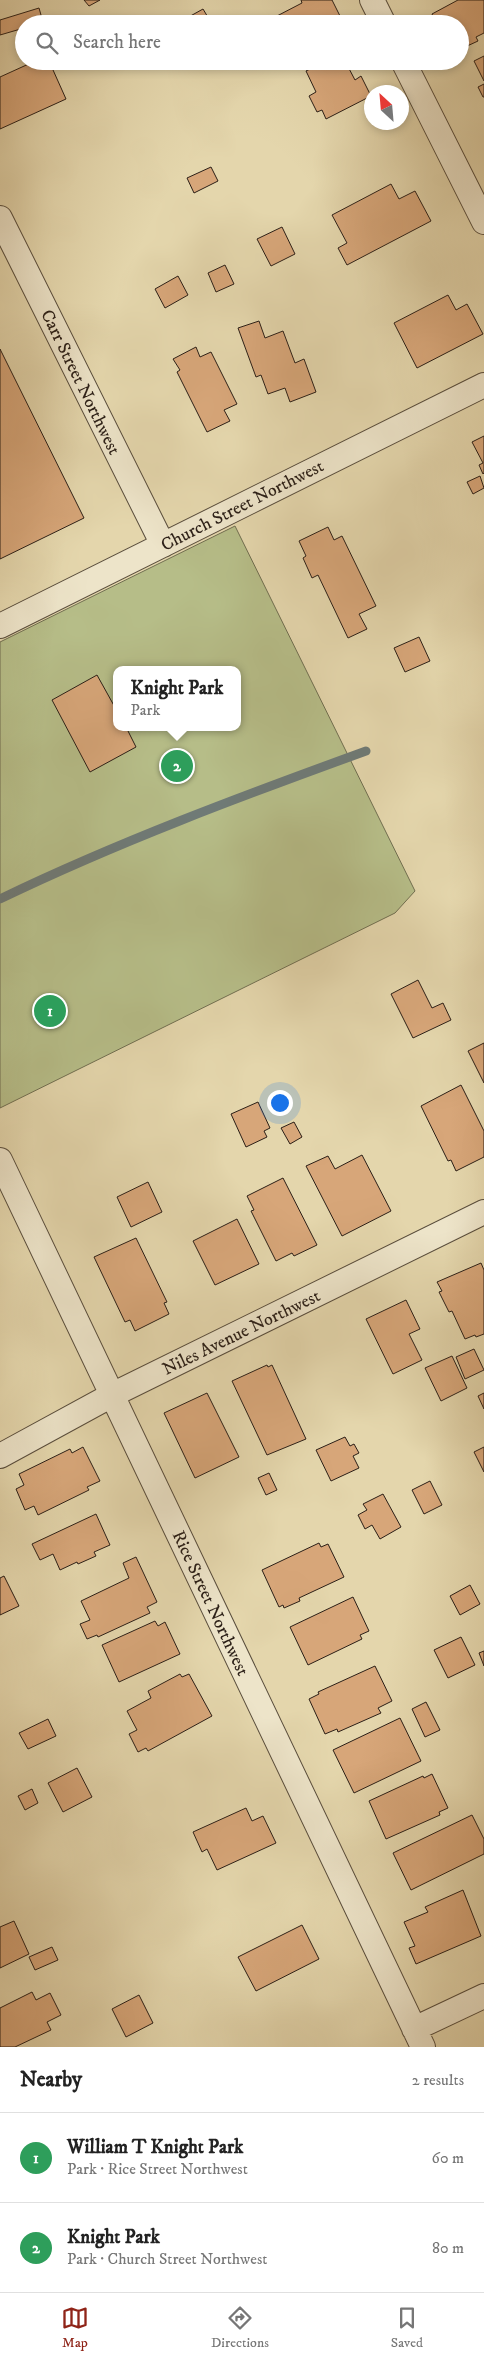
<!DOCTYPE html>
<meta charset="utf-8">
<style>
body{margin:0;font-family:"IM FELL DW Pica",serif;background:#f6f6f6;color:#222}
.compass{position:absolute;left:364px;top:85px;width:45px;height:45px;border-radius:50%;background:#fff;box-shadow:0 2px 8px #0003;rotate:334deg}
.you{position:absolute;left:279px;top:1102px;width:18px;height:18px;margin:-12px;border:4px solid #fff;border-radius:50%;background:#1a73e8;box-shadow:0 0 0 8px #1a73e833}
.badge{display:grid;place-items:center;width:32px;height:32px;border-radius:50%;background:#8f2418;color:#fff;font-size:16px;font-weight:700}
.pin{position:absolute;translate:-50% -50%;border:2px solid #fff;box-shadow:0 1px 5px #0006}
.popup{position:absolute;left:113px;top:666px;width:128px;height:65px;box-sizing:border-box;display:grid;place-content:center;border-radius:10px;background:#fff;filter:drop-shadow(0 1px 4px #0005);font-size:16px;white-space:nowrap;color:#767676}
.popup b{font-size:19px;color:#222}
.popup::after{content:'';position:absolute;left:50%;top:100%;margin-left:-10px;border:10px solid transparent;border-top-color:#fff}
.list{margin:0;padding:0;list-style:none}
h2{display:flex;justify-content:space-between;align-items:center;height:65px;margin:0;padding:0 20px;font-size:21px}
h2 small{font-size:16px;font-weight:400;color:#767676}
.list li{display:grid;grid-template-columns:32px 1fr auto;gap:15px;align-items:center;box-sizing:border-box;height:90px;padding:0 20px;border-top:1px solid #e0e0e0}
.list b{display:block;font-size:19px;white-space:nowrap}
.list p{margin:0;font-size:16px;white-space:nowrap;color:#767676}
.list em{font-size:16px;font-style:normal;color:#767676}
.icon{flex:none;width:28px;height:28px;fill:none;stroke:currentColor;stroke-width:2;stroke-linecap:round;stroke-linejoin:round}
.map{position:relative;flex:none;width:484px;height:2047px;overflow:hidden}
.search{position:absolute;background:#fff;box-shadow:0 2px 8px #0003;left:15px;right:15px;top:15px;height:55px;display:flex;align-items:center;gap:12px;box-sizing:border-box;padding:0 18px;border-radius:28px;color:#767676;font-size:19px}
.sheet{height:245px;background:#fff}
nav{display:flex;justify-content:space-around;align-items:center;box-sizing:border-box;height:70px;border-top:1px solid #e0e0e0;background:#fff;font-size:14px;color:#767676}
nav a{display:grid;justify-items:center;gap:2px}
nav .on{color:#8f2418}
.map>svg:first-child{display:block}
.green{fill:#b6bd88;stroke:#706e50;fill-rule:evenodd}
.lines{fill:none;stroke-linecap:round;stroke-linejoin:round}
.stream{stroke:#6f7a76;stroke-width:9}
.building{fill:#d7a679;stroke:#2b1f17}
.minor-casing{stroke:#594d3c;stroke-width:26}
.minor{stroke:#ede4c9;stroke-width:24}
.labels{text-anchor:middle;stroke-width:4;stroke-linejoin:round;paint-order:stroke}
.street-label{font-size:18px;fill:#2b1f17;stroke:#ede4c9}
</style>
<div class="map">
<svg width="484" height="2047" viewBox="0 0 484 2047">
<rect width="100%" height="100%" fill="#e4d6ac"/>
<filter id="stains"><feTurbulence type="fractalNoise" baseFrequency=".004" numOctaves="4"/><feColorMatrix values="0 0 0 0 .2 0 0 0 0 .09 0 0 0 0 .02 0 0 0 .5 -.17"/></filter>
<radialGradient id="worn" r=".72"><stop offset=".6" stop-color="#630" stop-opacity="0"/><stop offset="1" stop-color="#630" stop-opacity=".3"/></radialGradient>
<!-- green -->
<path class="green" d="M235 526 415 891 395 913 0 1108V642ZM117 670H237V727H117Z"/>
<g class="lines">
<!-- stream -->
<path class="stream" d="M0 899C118 842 242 796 366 751"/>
</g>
<!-- building -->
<path class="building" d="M84 0H100L89 6Z
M301 0H332L344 24H276L275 17 302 3Z
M458 0H484V33L476 37 478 41 465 47 463 43 460 45V24H436L432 14Z
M39 8 43 22 24 24V28L0 35V20Z
M203 9 212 24H176Z
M484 56V81L474 61Z
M47 61H49L66 99 0 129V77L33 62 35 67Z
M326 61H345L355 80 361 76 371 96 326 119 322 110 317 112 309 96 316 92 306 71Z
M484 84V97H483L478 87Z
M211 167 218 181 194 193 187 178Z
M391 184 399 199 415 191 431 221 347 265 338 248 347 243 332 215Z
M282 227 295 254 271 266 257 239Z
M225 265 234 284 216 292 208 273Z
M178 276 188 295 165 308 155 289Z
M448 295 456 310 467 304 483 334 417 368 394 323Z
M259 321 265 338 283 331 295 363 304 359 316 392 290 402 285 388 268 394 261 375 256 377 238 328Z
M196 347 200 357 211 352 237 404 224 410 230 421 207 432 177 372 180 370 173 359Z
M0 349 84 518 0 559Z
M484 436V473L483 474 479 465 483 463 472 442Z
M480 476 484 488 473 494 467 482Z
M328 527 334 540 342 536 376 606 359 614 367 629 348 638 318 575 312 578 303 558 306 556 299 541Z
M419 637 430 661 405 672 394 648Z
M97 675 117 711V727H126L136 747 90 772 52 700Z
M418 980 432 1008 443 1003 451 1020 413 1038 391 994Z
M484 1043V1083L468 1051Z
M461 1085 484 1131V1157L456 1171 451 1160 448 1161 421 1106Z
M258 1102 270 1128 264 1131 267 1137 246 1147 231 1114Z
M294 1122 302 1137 290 1144 281 1128Z
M362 1155 391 1211 342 1236 306 1166 328 1156 335 1169Z
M283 1178 317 1245 294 1256 292 1253 276 1261 251 1211 254 1210 247 1196Z
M148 1182 162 1212 131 1227 117 1197Z
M237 1219 259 1264 215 1285 193 1241Z
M136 1238 167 1302 164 1303 169 1314 135 1331 130 1320 125 1322 94 1257Z
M481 1263 484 1270V1334L476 1337 475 1335 465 1339 452 1311 449 1312 439 1292 442 1291 437 1282Z
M406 1300 420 1329 409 1334 422 1360 393 1374 366 1319Z
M474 1349 484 1370 465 1379 456 1357Z
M452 1356 467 1388 441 1401 425 1368Z
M267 1365 268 1367 272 1365 306 1439 267 1455 232 1381Z
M207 1393 239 1457 195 1478 164 1413Z
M484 1393V1409L478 1396Z
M345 1437 350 1446 354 1444 359 1453 353 1456 359 1468 331 1481 316 1450Z
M83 1447 100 1481 87 1487 89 1490 38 1515 34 1506 25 1510 16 1489 24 1485 19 1474 70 1449 72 1453Z
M484 1447V1472L474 1452Z
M269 1473 277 1490 266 1495 258 1478Z
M430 1481 442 1505 424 1514 412 1490Z
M383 1494 401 1527 380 1539 372 1525 365 1529 358 1515 367 1510 363 1504Z
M96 1514 110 1545 94 1552 96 1556 78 1564 77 1562 60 1570 53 1554 40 1560 32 1544Z
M319 1543 321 1547 328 1544 344 1577 299 1598 300 1601 284 1608 283 1605 279 1607 262 1570Z
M136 1557 157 1602 147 1607 150 1613 98 1637 97 1635 87 1639 80 1624 90 1620 81 1601 129 1578 123 1563Z
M4 1576 19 1606 0 1615V1578Z
M470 1585 480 1604 460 1615 450 1596Z
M353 1597 369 1631 360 1635 362 1639 308 1665 290 1627Z
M155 1621 158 1626 165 1622 180 1654 119 1682 102 1645Z
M461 1637 475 1665 448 1678 434 1650Z
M484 1651V1666L479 1653Z
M375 1666 392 1701 378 1708 381 1713 338 1732 337 1729 325 1734 309 1699 319 1694 318 1692Z
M180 1674 182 1677 189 1674 212 1716 148 1751 146 1748 138 1752 129 1734 137 1730 127 1711 151 1698 148 1691Z
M426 1702 440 1730 425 1737 412 1709Z
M400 1718 421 1761 354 1793 333 1750Z
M48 1719 56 1736 28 1749 19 1733Z
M77 1768 92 1797 63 1812 48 1783Z
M432 1774 448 1808 439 1812 440 1815 386 1839 369 1801 423 1776 424 1778Z
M32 1789 38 1803 25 1810 18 1796Z
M246 1808 252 1821 263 1816 276 1843 217 1870 207 1849 202 1852 193 1832Z
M472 1815 484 1839V1854L411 1890 393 1853Z
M463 1890 481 1936 416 1964 409 1948 415 1946 404 1922 428 1912 425 1907Z
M14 1921 29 1954 0 1968V1927Z
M302 1925 319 1959 256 1991 238 1957Z
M52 1947 58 1960 35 1970 29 1957Z
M32 1992 36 2000 50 1993 61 2015 47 2022 51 2030 15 2047H0V2008Z
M139 1995 153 2023 126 2037 112 2009Z"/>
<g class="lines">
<!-- minor casing -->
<g class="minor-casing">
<path id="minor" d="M372 0 384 24
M403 61 484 222
M0 218 163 545
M0 626 484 385
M0 1160 423 2047
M0 1456 112 1395 484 1212
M414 2029 484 1996"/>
</g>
<!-- minor -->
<use href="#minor" class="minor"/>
</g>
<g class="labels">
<!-- street labels -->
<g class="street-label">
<text transform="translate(81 382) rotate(64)" y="6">Carr Street Northwest</text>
<text transform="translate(242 505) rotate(-27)" y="6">Church Street Northwest</text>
<text transform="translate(241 1332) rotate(-26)" y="6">Niles Avenue Northwest</text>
<text transform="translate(211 1603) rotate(65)" y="6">Rice Street Northwest</text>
</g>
</g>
<rect width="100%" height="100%" filter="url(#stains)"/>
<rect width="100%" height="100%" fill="url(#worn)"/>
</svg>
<svg class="compass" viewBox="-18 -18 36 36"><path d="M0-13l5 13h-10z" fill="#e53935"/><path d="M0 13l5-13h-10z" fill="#767676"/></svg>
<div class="you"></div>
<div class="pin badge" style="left:50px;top:1011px;background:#2e9e5b">1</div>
<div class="pin badge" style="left:177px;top:766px;background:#2e9e5b">2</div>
<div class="popup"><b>Knight Park</b>Park</div>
<div class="search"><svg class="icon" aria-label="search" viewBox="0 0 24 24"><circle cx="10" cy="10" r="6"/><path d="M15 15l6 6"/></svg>Search here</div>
</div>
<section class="sheet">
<h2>Nearby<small>2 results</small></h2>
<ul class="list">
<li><span class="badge" style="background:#2e9e5b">1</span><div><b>William T Knight Park</b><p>Park · Rice Street Northwest</p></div><em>60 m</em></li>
<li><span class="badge" style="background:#2e9e5b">2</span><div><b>Knight Park</b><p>Park · Church Street Northwest</p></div><em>80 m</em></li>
</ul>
</section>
<nav>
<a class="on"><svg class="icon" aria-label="map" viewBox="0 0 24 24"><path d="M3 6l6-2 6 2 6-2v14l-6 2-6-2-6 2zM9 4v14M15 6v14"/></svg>Map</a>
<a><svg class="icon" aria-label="directions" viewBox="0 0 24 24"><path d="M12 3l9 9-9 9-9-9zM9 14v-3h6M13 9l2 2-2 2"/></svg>Directions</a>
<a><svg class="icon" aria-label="saved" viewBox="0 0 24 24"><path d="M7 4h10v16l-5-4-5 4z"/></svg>Saved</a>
</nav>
